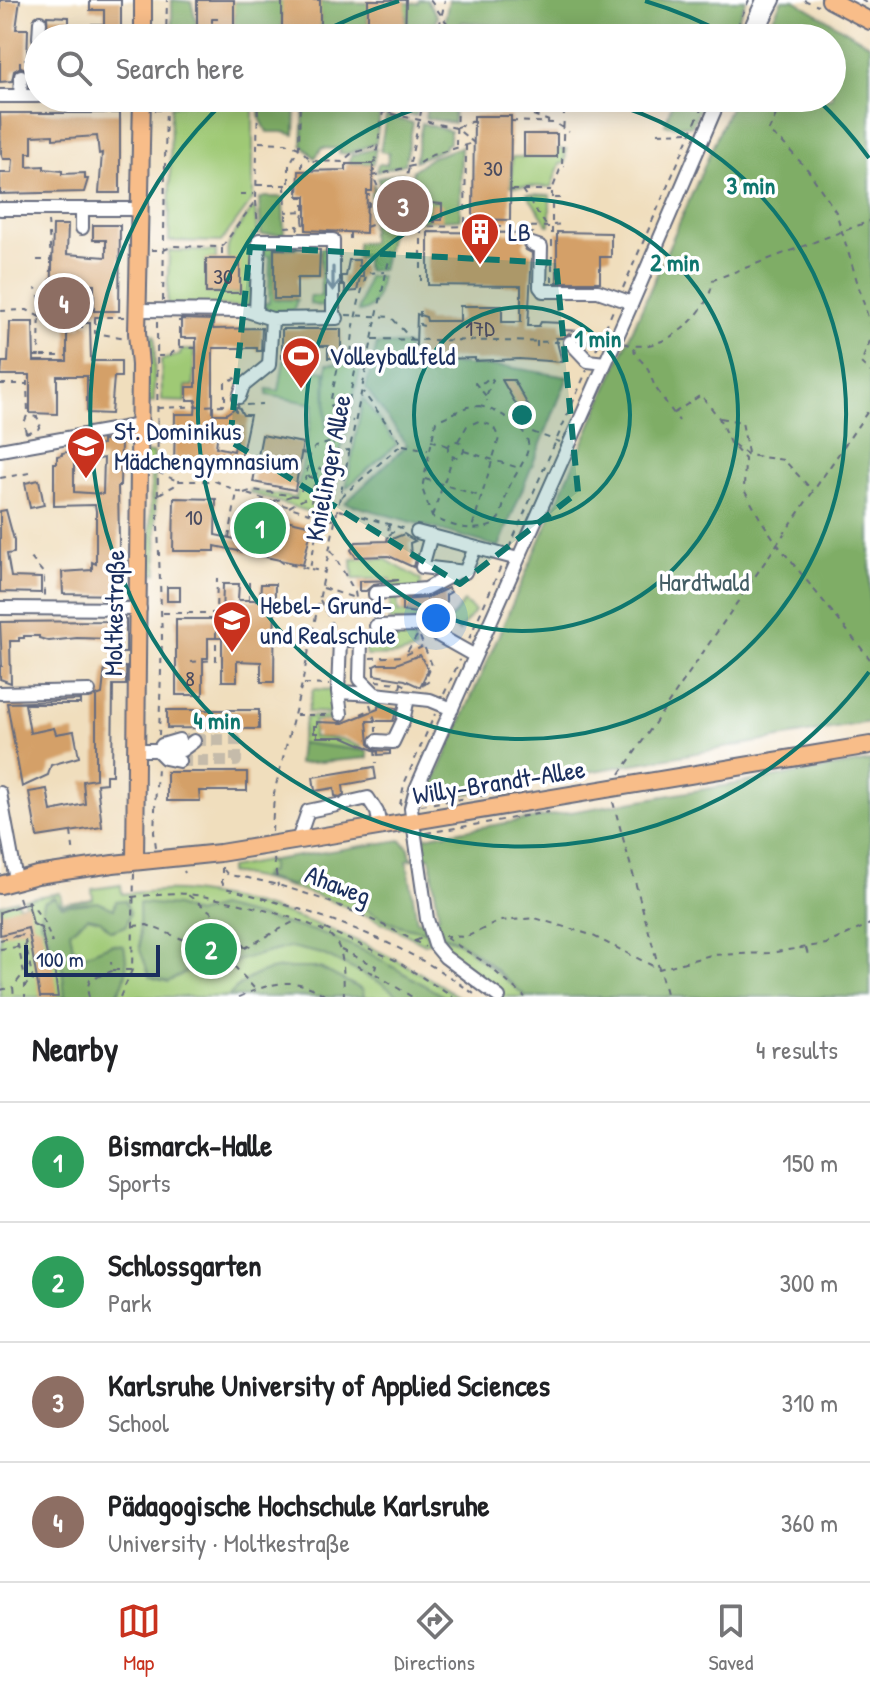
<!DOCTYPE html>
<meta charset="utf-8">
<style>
body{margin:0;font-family:"Patrick Hand",sans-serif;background:#f2f2f2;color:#202124}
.scale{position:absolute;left:24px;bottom:20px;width:136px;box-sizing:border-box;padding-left:8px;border:4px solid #1b2f5e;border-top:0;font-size:22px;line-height:28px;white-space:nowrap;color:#1b2f5e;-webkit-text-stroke:6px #fff;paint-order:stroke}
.you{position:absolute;left:436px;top:618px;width:28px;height:28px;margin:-20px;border:6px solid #fff;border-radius:50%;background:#1a73e8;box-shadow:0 0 0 12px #1a73e833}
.badge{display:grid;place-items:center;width:52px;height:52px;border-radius:50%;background:#c8321e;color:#fff;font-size:26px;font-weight:700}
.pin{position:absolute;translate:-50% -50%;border:4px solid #fff;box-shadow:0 2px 8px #0006}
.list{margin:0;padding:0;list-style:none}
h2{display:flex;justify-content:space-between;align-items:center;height:104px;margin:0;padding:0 32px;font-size:34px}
h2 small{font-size:26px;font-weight:400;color:#757577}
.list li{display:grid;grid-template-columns:52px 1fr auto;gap:24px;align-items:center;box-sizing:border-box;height:120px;padding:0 32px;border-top:2px solid #e0e0e0}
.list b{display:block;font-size:30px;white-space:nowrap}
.list p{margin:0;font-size:26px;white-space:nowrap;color:#757577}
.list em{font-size:26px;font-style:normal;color:#757577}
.icon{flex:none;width:44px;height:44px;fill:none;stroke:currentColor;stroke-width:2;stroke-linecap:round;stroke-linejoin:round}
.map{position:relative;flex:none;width:870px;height:997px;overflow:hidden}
.search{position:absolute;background:#fff;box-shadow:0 4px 20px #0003;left:24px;right:24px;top:24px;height:88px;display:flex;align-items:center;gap:20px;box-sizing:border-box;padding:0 28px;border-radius:44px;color:#757577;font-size:30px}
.sheet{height:584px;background:#fff}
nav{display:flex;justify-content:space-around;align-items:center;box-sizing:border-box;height:112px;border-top:2px solid #e0e0e0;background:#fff;font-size:22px;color:#757577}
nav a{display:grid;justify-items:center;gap:4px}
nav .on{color:#c8321e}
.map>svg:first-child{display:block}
.green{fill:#9fc975;stroke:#5d7c6a;stroke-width:2}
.forest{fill:#7fad66;stroke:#4d6e62;stroke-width:2;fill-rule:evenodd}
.building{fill:#d4a067;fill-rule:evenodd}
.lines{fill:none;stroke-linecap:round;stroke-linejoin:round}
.minor-tunnel{stroke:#c5bbaa;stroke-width:12;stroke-dasharray:12 6;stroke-linecap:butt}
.minor-casing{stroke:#666c7f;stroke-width:16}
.major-casing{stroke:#666c7f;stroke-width:20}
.path{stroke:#666c7f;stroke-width:2;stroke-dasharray:6 6;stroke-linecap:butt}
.minor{stroke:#fff;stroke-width:12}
.major{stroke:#f8bd89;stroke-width:16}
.path-bridge{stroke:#666c7f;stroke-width:2;stroke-dasharray:6 6;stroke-linecap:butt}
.oneway{stroke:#8d97ae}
.marked{fill:#0f766e;fill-opacity:0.2;stroke:#0f766e;stroke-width:6;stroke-dasharray:16 10;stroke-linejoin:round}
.ring{fill:none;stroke:#0f766e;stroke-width:4}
.labels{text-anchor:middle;stroke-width:7;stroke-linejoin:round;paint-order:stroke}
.number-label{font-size:22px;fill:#494b60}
.poi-label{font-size:26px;fill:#1b2f5e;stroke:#fff;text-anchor:start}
.street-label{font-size:26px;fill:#1b2f5e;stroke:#fff}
.park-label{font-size:26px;fill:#435d65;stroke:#fff}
.centre{fill:#0f766e;stroke:#fff;stroke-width:4}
.ring-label{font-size:24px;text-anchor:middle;font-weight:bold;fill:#0f766e;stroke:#fff;stroke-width:7;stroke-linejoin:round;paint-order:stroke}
</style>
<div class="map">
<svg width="870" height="997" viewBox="0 0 870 997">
<rect width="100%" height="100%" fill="#fff"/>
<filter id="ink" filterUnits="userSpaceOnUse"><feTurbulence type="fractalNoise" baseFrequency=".0125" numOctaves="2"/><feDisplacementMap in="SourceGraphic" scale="16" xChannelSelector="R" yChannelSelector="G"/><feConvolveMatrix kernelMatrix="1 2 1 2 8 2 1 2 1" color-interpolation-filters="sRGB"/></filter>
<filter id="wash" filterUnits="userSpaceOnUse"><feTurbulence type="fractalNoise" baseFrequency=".006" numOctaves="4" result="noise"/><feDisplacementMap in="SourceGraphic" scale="32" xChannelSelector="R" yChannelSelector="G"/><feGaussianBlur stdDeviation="1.8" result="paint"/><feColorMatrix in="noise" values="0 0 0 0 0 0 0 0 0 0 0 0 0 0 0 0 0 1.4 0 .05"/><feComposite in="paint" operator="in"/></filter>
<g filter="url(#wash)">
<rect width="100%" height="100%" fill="#f0debd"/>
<!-- green -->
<path class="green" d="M184 103 253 104V199L221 242 169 241 171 107Z
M557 149H566L565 163 560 164 551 187 511 186 512 157H556Z
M527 194 550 195V225H548Z
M252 209H255L257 235H253L251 304 245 307 167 304 169 251H216V259L206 260V293H240C220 244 223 251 252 209Z
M267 245H297V248L273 249 274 300H297L293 311 271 312 261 303H269L270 256 263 255Z
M321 248H329L330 308 310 304V296H321Z
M368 276H381C377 292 377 311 358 312Z
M152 335 155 336 154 402 146 403V369Z
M181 350H194V386H186V402L162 401 161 360 180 355Z
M284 360H298V369L325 371 326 433 327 364 358 363 360 370 325 517 250 493V490L296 498 314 404 267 395V389L279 391Z
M363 399 397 444 346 488Z
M144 453H154L157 573 149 574 147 551 150 550 151 466 145 465Z
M352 559H385L421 580 420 595 398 596V612L421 614 417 621 390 622 391 579H353Z
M464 602 475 611 459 631 448 622Z
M413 629 416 650 399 655 366 656 365 646 382 630Z
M313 689 332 690 335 713 308 712Z
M337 716V720L314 721 313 737 342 739 361 747 360 752 300 743 306 717Z
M266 861 271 864V872L262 878 318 884 335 894 349 897 391 923 425 931 429 942 425 944C365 912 296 883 229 873V868Z
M121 885 122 894C145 892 168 889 190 892 281 903 384 947 459 997H0V905L17 900 19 906 25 904 24 899 60 893 62 904 93 899 92 889Z
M436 934 460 943 527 997H503L444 951Z"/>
<!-- forest -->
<path class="forest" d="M172 0 191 2 197 25V38H172Z
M419 0H427L437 16 432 38H405L406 16 390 15V3H418Z
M449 0H746L730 38H529L528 30 463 22 456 27 454 38H441Z
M782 0H794L870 45V722L426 801 734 98H832V38H763Z
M218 2H298L282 15V38H234V14H218Z
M304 2 384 3 368 15V38H320V15L304 14Z
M305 98H377L376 109 305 100Z
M390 98H420L416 116 388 110Z
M429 98H453L454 123 425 118Z
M661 98H704L692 126 665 125 673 99Z
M259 104H296L295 135 283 132H267L259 116Z
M304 106 380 114 376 143 347 154 339 153 340 149 322 148 315 158 302 145Z
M386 116 413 123 405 164 376 172 378 164H387L389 153 380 151Z
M422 123 450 131V143L445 145V148L415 161Z
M461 147 460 219 402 222 413 170 432 157Z
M376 148 373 164 349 163 352 155Z
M403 172 393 215 377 178Z
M373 183 392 225 382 270 366 271V258H357V243L371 242V192L373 191Z
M264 197H283L284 234 261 235 259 200Z
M377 344 408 345 407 362 508 367 568 377 499 547 345 503 407 445 366 388Z
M300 743 368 751V758L298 764Z
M870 761V997H527C503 978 472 943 442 935 425 930 404 929 388 921 358 906 332 886 299 880L292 886 262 877 264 874 271 872V864L266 861 401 840 409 848 411 858 421 857 424 837ZM430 857 439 917 417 921 407 860Z
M54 897 62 906 98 902 114 909 116 901 125 900 130 913 126 926 111 931 100 920 88 917 70 931 73 948 85 955 112 944 124 946C128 967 128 980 115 997H65L62 965 50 951 48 938 40 922 43 902Z
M139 903 176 906 196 914 219 907 322 933 367 952 445 997H401L381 983 322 954 290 947 239 960 224 972 200 975 186 972 168 982 150 977 140 950Z
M284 968H320L363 990 364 997H222L229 996C245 978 260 970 284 968Z"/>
<g id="blocks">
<!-- building -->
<path class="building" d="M0 0H20L16 29H28L27 65H38V81H30L29 71 21 67 14 71 12 81 0 82Z
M90 0H121V38H92V24H104V10H90Z
M197 0H234V38H197Z
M282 0H320V38H282Z
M368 0H406L405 38H368Z
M47 16 69 17V25H78V38H48Z
M517 31V38H493L492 32Z
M0 113H120V193H99L102 153 99 154 97 136 53 139V135L32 136V153H27V167L44 166V169L62 171V174L85 173V179H88L84 192 0 194V173H12L13 159H3L1 153Z
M474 116H511L510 220 473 219Z
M524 134H557V157H524Z
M346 164H373L372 191H367L366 233 306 230V196H298L299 171 346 170Z
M430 203 442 204V220H429Z
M53 225H68L67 254 106 257V240H93V225H120L119 311H94V284L69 283 68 311H51Z
M428 232 532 233 526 238 523 245 526 250 532 253 528 326H539L541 322 561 323V330L585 331V339L569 333 562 338H556L562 362 519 359 475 361V358L409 360 416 345 417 314 426 317 427 321H460V306H502V322H521V286L428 285Z
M557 232 611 233V257H600V282H557Z
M274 249 320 250 319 278H297V299H274Z
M206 259H240V293H206Z
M349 260H359V266H363V277H360L357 291 345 292V285H342V276H346Z
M181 319 213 320V329L262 328 261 351H257V348H213V414H226L238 406 243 415H250L239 467H174L175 414H195L196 400H187V387H196V338H181ZM239 424 234 451 216 447 218 431Z
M10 322H33L34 361H67V327H82V323H90L91 361H121V377H114L111 414 87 413V376H57V414L30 413V375H1L2 362H8Z
M282 329H341V358H328V346H300V358H282Z
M502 380H514L534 416 529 427Z
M262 435 303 443 295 490 253 482Z
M102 441H121L120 486H118L120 595 63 594 62 572 92 570V562L96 564V511L95 505 54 506V463H57V456L62 455V453L102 445ZM104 458 103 494 74 492V464Z
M39 480 44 505 30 508 25 483Z
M174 498 216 499 215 535 240 540 247 511 312 526 303 565 215 546V551H173Z
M6 510 14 540V553L7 554 11 577 41 578V593L0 592V511Z
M404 534 415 541 410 543 411 557 415 559 413 567 389 556 356 557 351 550 356 542 387 541Z
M399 580 374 584 366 591H359V581Z
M223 584H239L238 600H260L261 584H275L274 682H261V662L237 661V681H222V638H208V658H203V695H176V619H222Z
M167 587H180V601H167Z
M448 588 451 592 446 595V614L450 616 446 623 432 615 402 611V600L427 598Z
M111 618H124L126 620V653H110V639L77 638 49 641 39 638V636H24V638H19V641H10L11 683 0 679V666H2L0 622 111 621Z
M420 655 428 670 420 687 405 680 374 675V666L378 664H396Z
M105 667H126V685H113L112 775H106V783L97 784 102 827 37 837 29 792 47 789 51 811 85 804 83 781 96 779V696L102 694Z
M80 700V704H25L30 733 54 728 56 734 74 731 79 757 51 765 48 775 22 787 7 703Z
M378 706 397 708 394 718 393 721H367L369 744 376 750 390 751V754L378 755V752L344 737H317V733H314V726H317V722L343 723 378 709Z
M167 710H259V729L167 728Z
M374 767 376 779 343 785 344 794 340 797 335 796 334 788 315 791 313 777Z
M167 772H247V791H199L200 801H167Z
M28 903 33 924 41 928 48 960H53L58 997H40L28 928 0 935V912Z"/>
</g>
</g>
<g filter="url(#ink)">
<use href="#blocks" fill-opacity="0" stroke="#666c7f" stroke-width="2"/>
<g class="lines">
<!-- minor-tunnel -->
<path class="minor-tunnel" d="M179 761H236V740H186"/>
<!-- minor casing -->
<g class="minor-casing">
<path id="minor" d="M748 34 763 0
M39 38 40 22
M754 38 774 0
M0 96H38
M20 96 21 76
M0 209H141
M82 228V209
M532 244 541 247 540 287 543 291H598L632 303
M138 310 247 311 272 319 337 318
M256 313 259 240H333V318
M570 342 588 361 605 363
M239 397 243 386 269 365 272 319
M0 450 140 425
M417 532 518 559
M431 535 422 567 465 572 475 548
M375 595V593L426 589 456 573
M0 608 140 609
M376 626 420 625 475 656
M338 692 340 640H361L360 679 375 694 430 700 452 709
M0 693 89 691
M341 714 338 692 375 694
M377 741 393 742 403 721 408 698
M137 750H182L194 741
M158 751 162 745 179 740
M158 751 165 758 179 761
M0 793 16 880
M346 803 368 798 377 812 380 826
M298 840 308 811 337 805
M499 997 445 957 435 945 427 919 411 808 416 789 632 303 720 98"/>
</g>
<!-- major casing -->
<g class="major-casing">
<path id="major" d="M830 0 870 21
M143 38V0
M135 861 140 365 137 333 142 98
M0 885 37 875 113 864 220 853 318 837 870 745"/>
</g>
<!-- path -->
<path class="path" d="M430 0 458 38
M804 0 818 6
M861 0 870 5
M212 19H219V26H212Z
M166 38 167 0
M437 38 445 0
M732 38 749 0
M20 67V59H38
M385 98 373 176 396 227 489 226
M488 98 532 114 529 98
M730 102C747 106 758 98 780 106L768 132 782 142 808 170 836 212 870 324
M155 110H163L182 100 300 102 383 112 456 128 474 143
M389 113 412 98
M533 115 549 121
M511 121 555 123 569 132
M457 127 474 121
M658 133 690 132
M259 142 286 143 299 148 312 161 342 162 351 154 378 145
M456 145 457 98
M562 164 564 113 570 109
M302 168V163L309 159
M373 176 416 165 432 155 473 143
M257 185H289
M285 185 286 212 304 211 303 219H306
M299 185H289V165L299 148 300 98
M297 187V197H304V210
M511 190H551
M522 190 546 225
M240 194H254
M554 198H562
M256 201 258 230
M428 203V222H436
M367 206H369V195H367
M286 214V227L295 226
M48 221 51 260
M465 223 466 146
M553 225 564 224
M495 226 552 227
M366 227 383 221H392
M421 227V286
M298 230 297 226H304L303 220
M350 233V240
M552 246V190L561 167 565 166
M222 248V259
M151 250H164L173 246 222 247 256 200 258 98
M37 260H51V267
M552 282V256
M623 288 706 98
M42 301H49L51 268H53
M163 301 166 98
M0 311 27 310 40 317H125
M420 311V325L424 326
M346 315 391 317 412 340
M95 318V333L126 338
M157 322 158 526 162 637 159 735
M373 339 559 342
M588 340 592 342 590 346 586 344Z
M870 341 861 363 870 372
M624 343C660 357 709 316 713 280L870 221
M179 346V320
M634 348 635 354 647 367 655 387 679 421
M596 350 614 308
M34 356H39L40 299 36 288
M41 356H67
M158 356H169L179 347 196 348
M351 365C351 332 357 305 367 273L385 272
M0 384H27V375
M486 396 475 383 484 382 490 377 493 380 486 396 487 401
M246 405 262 404
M236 406V415
M479 406C496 409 532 428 528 449 525 462 514 476 508 489 504 501 503 514 495 524 474 534 452 526 432 517L422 488 436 421 467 407Z
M158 408 225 405V382L236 378
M674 413 701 395 719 418 730 443 745 459 744 490 761 520 778 545 870 659
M340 418 353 421
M720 418 742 422 748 453
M521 428 560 442
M26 433 24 423 28 413 27 384
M26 433 38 429 41 424 37 417 29 416
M431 440 448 446
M448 449a8 8 0 1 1 16 0a8 8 0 1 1-16 0Z
M458 441 467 426 479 421 493 426 499 438 472 528
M159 442 161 441 164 433H175
M733 444 748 455 784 460 813 491
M403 445 428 450
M464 451 516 467
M333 452 350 450
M301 453 309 454
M158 472 177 481
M0 478 30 473
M314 478 306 476 310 455 315 447 332 442
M425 479 480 496
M204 481V467
M244 493 253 490 296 496 301 491 306 476
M159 494 174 486 177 481H215L237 491 336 521
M341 497 402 444 363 392
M274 501 291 496
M289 507 312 495
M339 510 406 529
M309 514 317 468 328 470 340 411 348 404 356 367 339 362 330 403 333 409 340 411
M432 516 453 457
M389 535 400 527
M229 538 237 492
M387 542 389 525
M509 548 587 370
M331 550 355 592 356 598
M31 558 44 574V597
M279 560 283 563 310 569 319 518
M311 569 324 572
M323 588 355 598
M249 600V576
M320 600 335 630
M163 613H216L217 578
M417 636 405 655 422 647
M420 637 432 665 422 687
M469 639 502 564
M370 658 403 656
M191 662 216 660V613
M376 681 401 683 408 687
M304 684 329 685
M424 685 433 678
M400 688 402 680
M444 694 460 660
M370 704 376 723V732
M361 714 372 709
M296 715H330
M375 750 376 763
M620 774 870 408
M613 802 667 997
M400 805 404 784 435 714
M421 805 522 790
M71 832 74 855
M272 832 274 793 302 684 377 315 424 98
M426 833 549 812
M156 847 154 832 157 766
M274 859 278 886
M222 867V882L225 888C314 911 404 940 478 997
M224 870 228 875C289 882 372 916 425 947
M184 871 185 873
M19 897 21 903 29 901 45 923 52 943
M132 897C151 895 169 892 188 894 215 897 317 919 333 938 346 952 343 979 344 997
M133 926 147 925 225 956 245 948 230 926 188 895
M325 929 395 960 453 997
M17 936 24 935 33 981 25 985V997
M444 936 466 937 500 921 535 918 591 935 659 969 711 955 769 953 826 944 870 924
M446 938 484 962 525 997
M0 940 16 936 24 973 13 987 14 997
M415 941 422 938
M245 948 295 921
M806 948 809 959
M0 949 26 946
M341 950 376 966 374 973 412 997
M226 957 254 988
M357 966 373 973
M113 970H131
M0 990 13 987
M89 997 87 989 90 980 112 971 111 962
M120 997 132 970 134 873
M239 997C271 983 296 974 327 997"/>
<!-- minor -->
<use href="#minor" class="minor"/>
<!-- major -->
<use href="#major" class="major"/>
<!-- path-bridge -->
<path class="path-bridge" d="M436 345V336
M537 347V338"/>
</g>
<!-- one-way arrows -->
<defs><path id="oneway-shaft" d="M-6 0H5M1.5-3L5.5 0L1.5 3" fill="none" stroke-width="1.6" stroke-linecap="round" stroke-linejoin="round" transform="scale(2)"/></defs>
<use class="oneway" href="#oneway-shaft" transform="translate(333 279) rotate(90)"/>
</g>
<!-- marked area -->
<path class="marked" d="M250 247 556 263 578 492 460 584 230 441Z"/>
<!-- distance rings -->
<g class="ring">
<circle cx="522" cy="415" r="108"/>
<circle cx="522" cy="415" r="216"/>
<path d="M589 98A324 324 0 1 1 455 98"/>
<path d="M869 672A432 432 0 1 1 227 99M313 37A432 432 0 0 1 399 1M645 1A432 432 0 0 1 731 37M817 99A432 432 0 0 1 869 158"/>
</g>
<!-- icons -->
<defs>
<g id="building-pin" transform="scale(2)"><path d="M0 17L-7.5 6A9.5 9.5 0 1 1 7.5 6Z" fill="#c8321e" stroke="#fff"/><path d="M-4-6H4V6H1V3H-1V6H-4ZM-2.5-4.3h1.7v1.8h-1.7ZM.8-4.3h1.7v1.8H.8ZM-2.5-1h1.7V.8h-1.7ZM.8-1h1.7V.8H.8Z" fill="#fff"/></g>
<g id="stadium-pin" transform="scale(2)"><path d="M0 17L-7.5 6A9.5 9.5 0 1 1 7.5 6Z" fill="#c8321e" stroke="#fff"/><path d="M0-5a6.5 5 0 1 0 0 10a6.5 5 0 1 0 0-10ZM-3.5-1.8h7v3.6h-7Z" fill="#fff"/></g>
<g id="school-pin" transform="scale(2)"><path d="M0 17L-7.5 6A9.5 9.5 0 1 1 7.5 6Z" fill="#c8321e" stroke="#fff"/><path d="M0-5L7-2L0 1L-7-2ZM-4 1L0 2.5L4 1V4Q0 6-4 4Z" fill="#fff"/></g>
</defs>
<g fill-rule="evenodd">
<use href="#building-pin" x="480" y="232"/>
<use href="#stadium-pin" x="301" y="356"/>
<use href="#school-pin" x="86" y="446"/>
<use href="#school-pin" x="232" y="620"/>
</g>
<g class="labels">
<!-- number labels -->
<g class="number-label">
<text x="493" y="176">30</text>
<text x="223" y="284">30</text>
<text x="480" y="336">17D</text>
<text x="194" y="525">10</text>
<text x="190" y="686">8</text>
</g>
<!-- poi labels -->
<g class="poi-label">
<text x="508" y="241">LB</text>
<text x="329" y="365">Volleyballfeld</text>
<text x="114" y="440">St. Dominikus<tspan x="114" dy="30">Mädchengymnasium</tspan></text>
<text x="260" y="614">Hebel- Grund-<tspan x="260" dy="30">und Realschule</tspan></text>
</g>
<!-- street labels -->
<g class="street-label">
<text transform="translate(328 468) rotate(-79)" y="9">Knielinger Allee</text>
<text transform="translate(114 613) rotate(-89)" y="9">Moltkestraße</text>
<text transform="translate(499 782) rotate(-9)" y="9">Willy-Brandt-Allee</text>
<text transform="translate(338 885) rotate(21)" y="9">Ahaweg</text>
</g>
<!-- park labels -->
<g class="park-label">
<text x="704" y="591">Hardtwald</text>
</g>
</g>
<circle cx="522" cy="415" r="12" class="centre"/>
<g class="ring-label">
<text x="751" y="194">3 min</text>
<text x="675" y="271">2 min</text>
<text x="598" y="347">1 min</text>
<text x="217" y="729">4 min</text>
</g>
</svg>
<div class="scale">100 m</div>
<div class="you"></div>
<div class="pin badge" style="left:260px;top:528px;background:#2e9e5b">1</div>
<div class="pin badge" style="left:211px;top:949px;background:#2e9e5b">2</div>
<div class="pin badge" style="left:403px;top:206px;background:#8d6e63">3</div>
<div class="pin badge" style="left:64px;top:303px;background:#8d6e63">4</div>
<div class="search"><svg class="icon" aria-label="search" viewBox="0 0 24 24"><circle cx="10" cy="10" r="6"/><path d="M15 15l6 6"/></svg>Search here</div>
</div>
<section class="sheet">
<h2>Nearby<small>4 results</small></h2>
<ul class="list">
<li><span class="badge" style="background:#2e9e5b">1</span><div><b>Bismarck-Halle</b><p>Sports</p></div><em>150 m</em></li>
<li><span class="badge" style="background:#2e9e5b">2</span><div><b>Schlossgarten</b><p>Park</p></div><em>300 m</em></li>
<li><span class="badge" style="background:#8d6e63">3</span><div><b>Karlsruhe University of Applied Sciences</b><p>School</p></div><em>310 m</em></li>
<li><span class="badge" style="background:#8d6e63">4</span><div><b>Pädagogische Hochschule Karlsruhe</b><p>University · Moltkestraße</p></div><em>360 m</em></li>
</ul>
</section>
<nav>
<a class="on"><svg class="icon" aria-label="map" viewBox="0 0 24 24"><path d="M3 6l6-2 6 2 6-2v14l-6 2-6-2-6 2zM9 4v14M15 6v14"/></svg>Map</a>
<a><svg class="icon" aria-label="directions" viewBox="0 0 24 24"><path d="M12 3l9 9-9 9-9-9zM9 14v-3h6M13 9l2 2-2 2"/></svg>Directions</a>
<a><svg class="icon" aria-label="saved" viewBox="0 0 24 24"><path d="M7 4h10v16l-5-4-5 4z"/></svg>Saved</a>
</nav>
